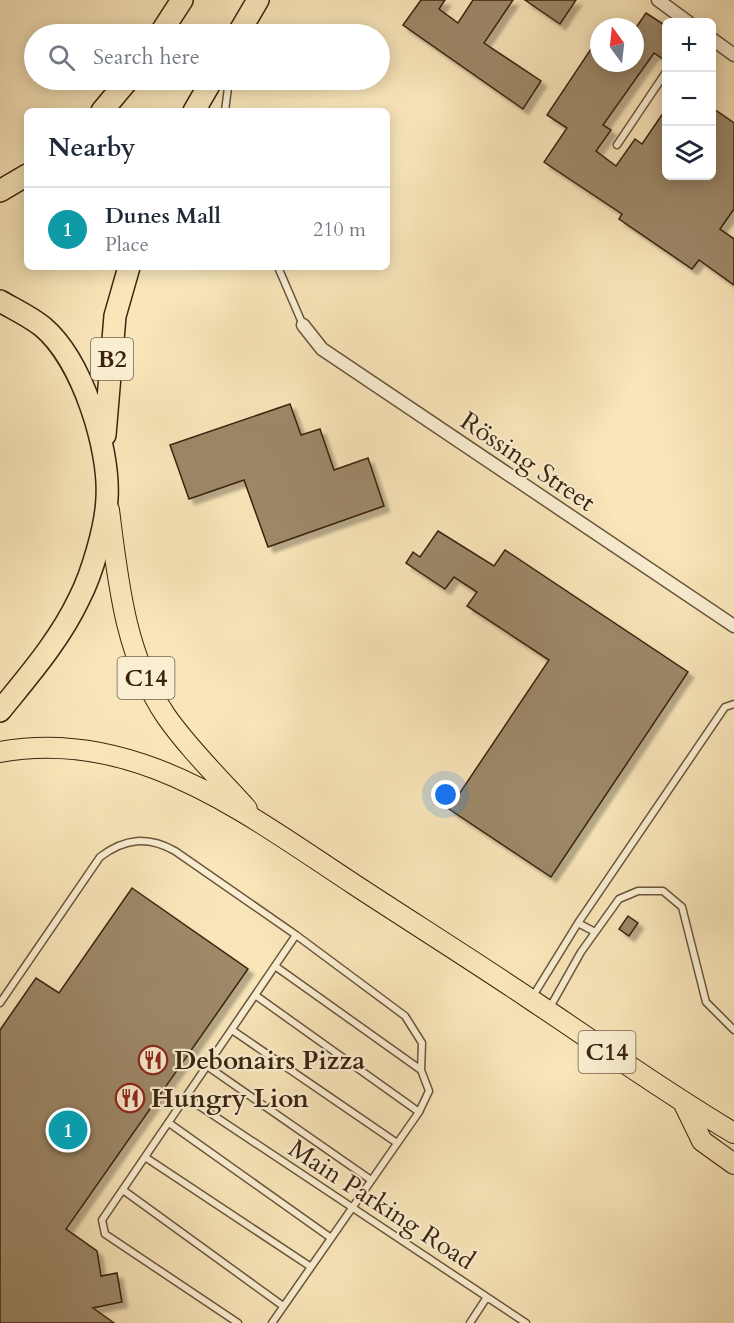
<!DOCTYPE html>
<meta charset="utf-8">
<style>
body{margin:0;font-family:Cardo,serif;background:#f2f2f3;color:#1f2937}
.controls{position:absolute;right:18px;top:18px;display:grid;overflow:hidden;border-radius:9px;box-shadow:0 3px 15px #0003}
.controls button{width:54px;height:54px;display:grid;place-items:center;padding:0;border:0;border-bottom:2px solid #e0e1e3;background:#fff;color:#1f2937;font:30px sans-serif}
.compass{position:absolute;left:590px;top:18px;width:54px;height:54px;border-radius:50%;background:#fff;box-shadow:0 3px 15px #0003;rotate:345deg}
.you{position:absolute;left:446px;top:795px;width:21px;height:21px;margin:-15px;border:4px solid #fff;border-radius:50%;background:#1a73e8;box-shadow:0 0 0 9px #1a73e833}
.badge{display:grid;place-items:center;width:39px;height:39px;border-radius:50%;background:#7c3aed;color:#fff;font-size:20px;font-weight:700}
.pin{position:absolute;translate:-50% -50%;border:3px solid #fff;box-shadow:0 2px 6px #0006}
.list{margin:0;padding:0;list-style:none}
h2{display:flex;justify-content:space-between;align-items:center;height:78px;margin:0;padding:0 24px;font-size:26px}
h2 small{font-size:20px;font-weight:400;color:#747a83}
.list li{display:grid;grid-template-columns:39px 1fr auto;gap:18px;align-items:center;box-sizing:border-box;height:84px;padding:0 24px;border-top:2px solid #e0e1e3}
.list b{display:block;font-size:22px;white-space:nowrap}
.list p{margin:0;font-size:20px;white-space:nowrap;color:#747a83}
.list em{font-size:20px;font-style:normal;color:#747a83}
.icon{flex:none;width:33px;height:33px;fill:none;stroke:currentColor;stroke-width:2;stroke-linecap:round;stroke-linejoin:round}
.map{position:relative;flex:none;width:734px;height:1323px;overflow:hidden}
.search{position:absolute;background:#fff;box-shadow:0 3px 15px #0003;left:24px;top:24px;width:366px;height:66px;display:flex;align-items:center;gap:15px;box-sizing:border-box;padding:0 21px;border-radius:33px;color:#747a83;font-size:22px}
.panel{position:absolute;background:#fff;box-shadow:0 3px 15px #0003;left:24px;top:108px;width:366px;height:162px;border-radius:9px}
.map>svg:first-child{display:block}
.building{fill:#9d8867;stroke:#3b230f;stroke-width:1.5;filter:url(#shadow)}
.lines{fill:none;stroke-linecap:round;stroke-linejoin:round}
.service-casing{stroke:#6a543a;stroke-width:9}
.minor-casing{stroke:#6a543a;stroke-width:15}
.primary-casing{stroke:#3b230f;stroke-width:22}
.trunk-casing{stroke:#3b230f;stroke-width:24}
.service{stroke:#faeed2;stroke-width:6}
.minor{stroke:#faeed2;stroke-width:12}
.primary{stroke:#f8e5b9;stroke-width:20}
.trunk{stroke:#f8e5b9;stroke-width:21}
.labels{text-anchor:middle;stroke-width:4.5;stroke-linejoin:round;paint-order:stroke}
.shield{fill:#faeed2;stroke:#74604a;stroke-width:1.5}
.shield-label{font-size:24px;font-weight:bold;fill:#3b230f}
.street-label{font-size:26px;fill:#3b230f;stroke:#faeed2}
.poi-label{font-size:26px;font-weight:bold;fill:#3b230f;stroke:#faeed2;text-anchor:start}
</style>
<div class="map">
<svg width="734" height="1323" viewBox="0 0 734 1323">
<defs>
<filter id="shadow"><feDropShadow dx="5.5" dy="5.5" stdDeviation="1.5" flood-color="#0004"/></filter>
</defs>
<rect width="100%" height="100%" fill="#f8e5b9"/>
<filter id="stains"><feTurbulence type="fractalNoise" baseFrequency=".00333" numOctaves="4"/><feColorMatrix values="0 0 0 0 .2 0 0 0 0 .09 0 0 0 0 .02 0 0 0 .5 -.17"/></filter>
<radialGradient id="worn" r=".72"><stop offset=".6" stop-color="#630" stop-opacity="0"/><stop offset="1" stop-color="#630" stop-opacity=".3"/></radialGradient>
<!-- building -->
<path class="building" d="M421 0H445L439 9 458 23 473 0H513L484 43 541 81 523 109 403 25Z
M525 0H576L560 24Z
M646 13 666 26V61L654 53 603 125 611 130 596 151 616 166 635 139 642 144 666 109V176H711V107L734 123V209L720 229 734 239V285L699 260 692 269 619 219 622 214 544 162 567 128 547 115 599 37V63H635V29Z
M290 404 301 435 320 429 334 470 368 458 384 506 268 547 244 480 189 499 170 445Z
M438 531 494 566 505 550 688 672 551 877 449 809 549 660 467 606 477 592 454 577 445 589 406 563 413 552 420 557Z
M132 888 248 969 66 1229 97 1251 101 1276 117 1273 122 1302 93 1308 114 1323H0V1030L36 978 59 993Z
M628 916 638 923 629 936 619 929Z"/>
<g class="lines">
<!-- service casing -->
<g class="service-casing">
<path id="service" d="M225 111 229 80
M617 145 666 72
M278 267 303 325
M578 923 595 932
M275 966 421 1070
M255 995 419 1112
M533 996 578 923 725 707 734 704
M0 1003 100 857C125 838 148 836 175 851L296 935 405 1016 422 1043 421 1070 429 1091 419 1112 272 1323
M549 1009 581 952 619 899 638 891H663L682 907 706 1002 734 1030
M232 1030 397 1143
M207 1066 371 1180
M186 1097 526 1323
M169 1123 331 1238
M145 1157 311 1267
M123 1190 283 1306
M238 1323 105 1234 102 1220 296 935
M470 1323 487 1297"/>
</g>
<!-- minor casing -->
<g class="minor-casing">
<path id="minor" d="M658 0 688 22
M712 39 734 55
M303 325 322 349 734 626"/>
</g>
<!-- primary casing -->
<g class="primary-casing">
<path id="primary" d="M109 510C118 581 125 655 166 716 189 749 220 779 247 809
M0 752C53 742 106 750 156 769 227 796 291 843 355 885 413 923 472 960 530 999 598 1044 664 1092 734 1133
M684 1104 702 1141 734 1164"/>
</g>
<!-- trunk casing -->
<g class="trunk-casing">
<path id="trunk" d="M160 34 182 0
M238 34 258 0
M102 111 128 80
M194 111 212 80
M0 191 27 175
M0 301C14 309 31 317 43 327 82 360 110 448 107 498 106 526 92 574 79 599 59 641 29 675 0 711
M105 435 115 316 129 267"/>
</g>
<!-- service -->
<use href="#service" class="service"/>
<!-- minor -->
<use href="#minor" class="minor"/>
<!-- primary -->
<use href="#primary" class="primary"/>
<!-- trunk -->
<use href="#trunk" class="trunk"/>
</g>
<!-- icons -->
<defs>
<g id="restaurant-ring" transform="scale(1.5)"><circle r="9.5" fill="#faeed2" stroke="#8f2418" stroke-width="1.5"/><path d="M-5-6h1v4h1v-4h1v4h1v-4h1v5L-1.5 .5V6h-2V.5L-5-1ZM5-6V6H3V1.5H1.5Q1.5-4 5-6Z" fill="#8f2418"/></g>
</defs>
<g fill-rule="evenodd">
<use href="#restaurant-ring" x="153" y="1060"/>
<use href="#restaurant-ring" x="130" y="1098"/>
</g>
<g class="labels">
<!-- shield labels -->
<g class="shield">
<rect x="91" y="338" width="42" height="42" rx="4.5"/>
<rect x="117.5" y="657" width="57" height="42" rx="4.5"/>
<rect x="578.5" y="1031" width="57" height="42" rx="4.5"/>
</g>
<g class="shield-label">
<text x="112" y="367">B2</text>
<text x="146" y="686">C14</text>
<text x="607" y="1060">C14</text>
</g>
<!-- street labels -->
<g class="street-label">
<text transform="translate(528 461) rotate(34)" y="9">Rössing Street</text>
<text transform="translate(382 1204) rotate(33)" y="9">Main Parking Road</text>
</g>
<!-- poi labels -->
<g class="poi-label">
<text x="174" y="1069">Debonairs Pizza</text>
<text x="151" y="1107">Hungry Lion</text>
</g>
</g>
<rect width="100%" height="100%" filter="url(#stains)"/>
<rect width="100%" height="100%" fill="url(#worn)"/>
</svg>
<div class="controls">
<button>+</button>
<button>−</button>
<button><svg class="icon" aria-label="layers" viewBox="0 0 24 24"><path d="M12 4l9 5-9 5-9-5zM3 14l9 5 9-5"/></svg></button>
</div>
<svg class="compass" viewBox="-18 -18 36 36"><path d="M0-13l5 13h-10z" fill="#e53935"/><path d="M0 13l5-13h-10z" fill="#747a83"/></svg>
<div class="you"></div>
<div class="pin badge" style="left:68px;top:1130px;background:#0f9aa8">1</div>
<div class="search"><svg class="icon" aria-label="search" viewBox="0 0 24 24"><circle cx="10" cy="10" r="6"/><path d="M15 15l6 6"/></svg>Search here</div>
<section class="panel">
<h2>Nearby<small></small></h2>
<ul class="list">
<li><span class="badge" style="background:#0f9aa8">1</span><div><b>Dunes Mall</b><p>Place</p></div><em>210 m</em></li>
</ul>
</section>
</div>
